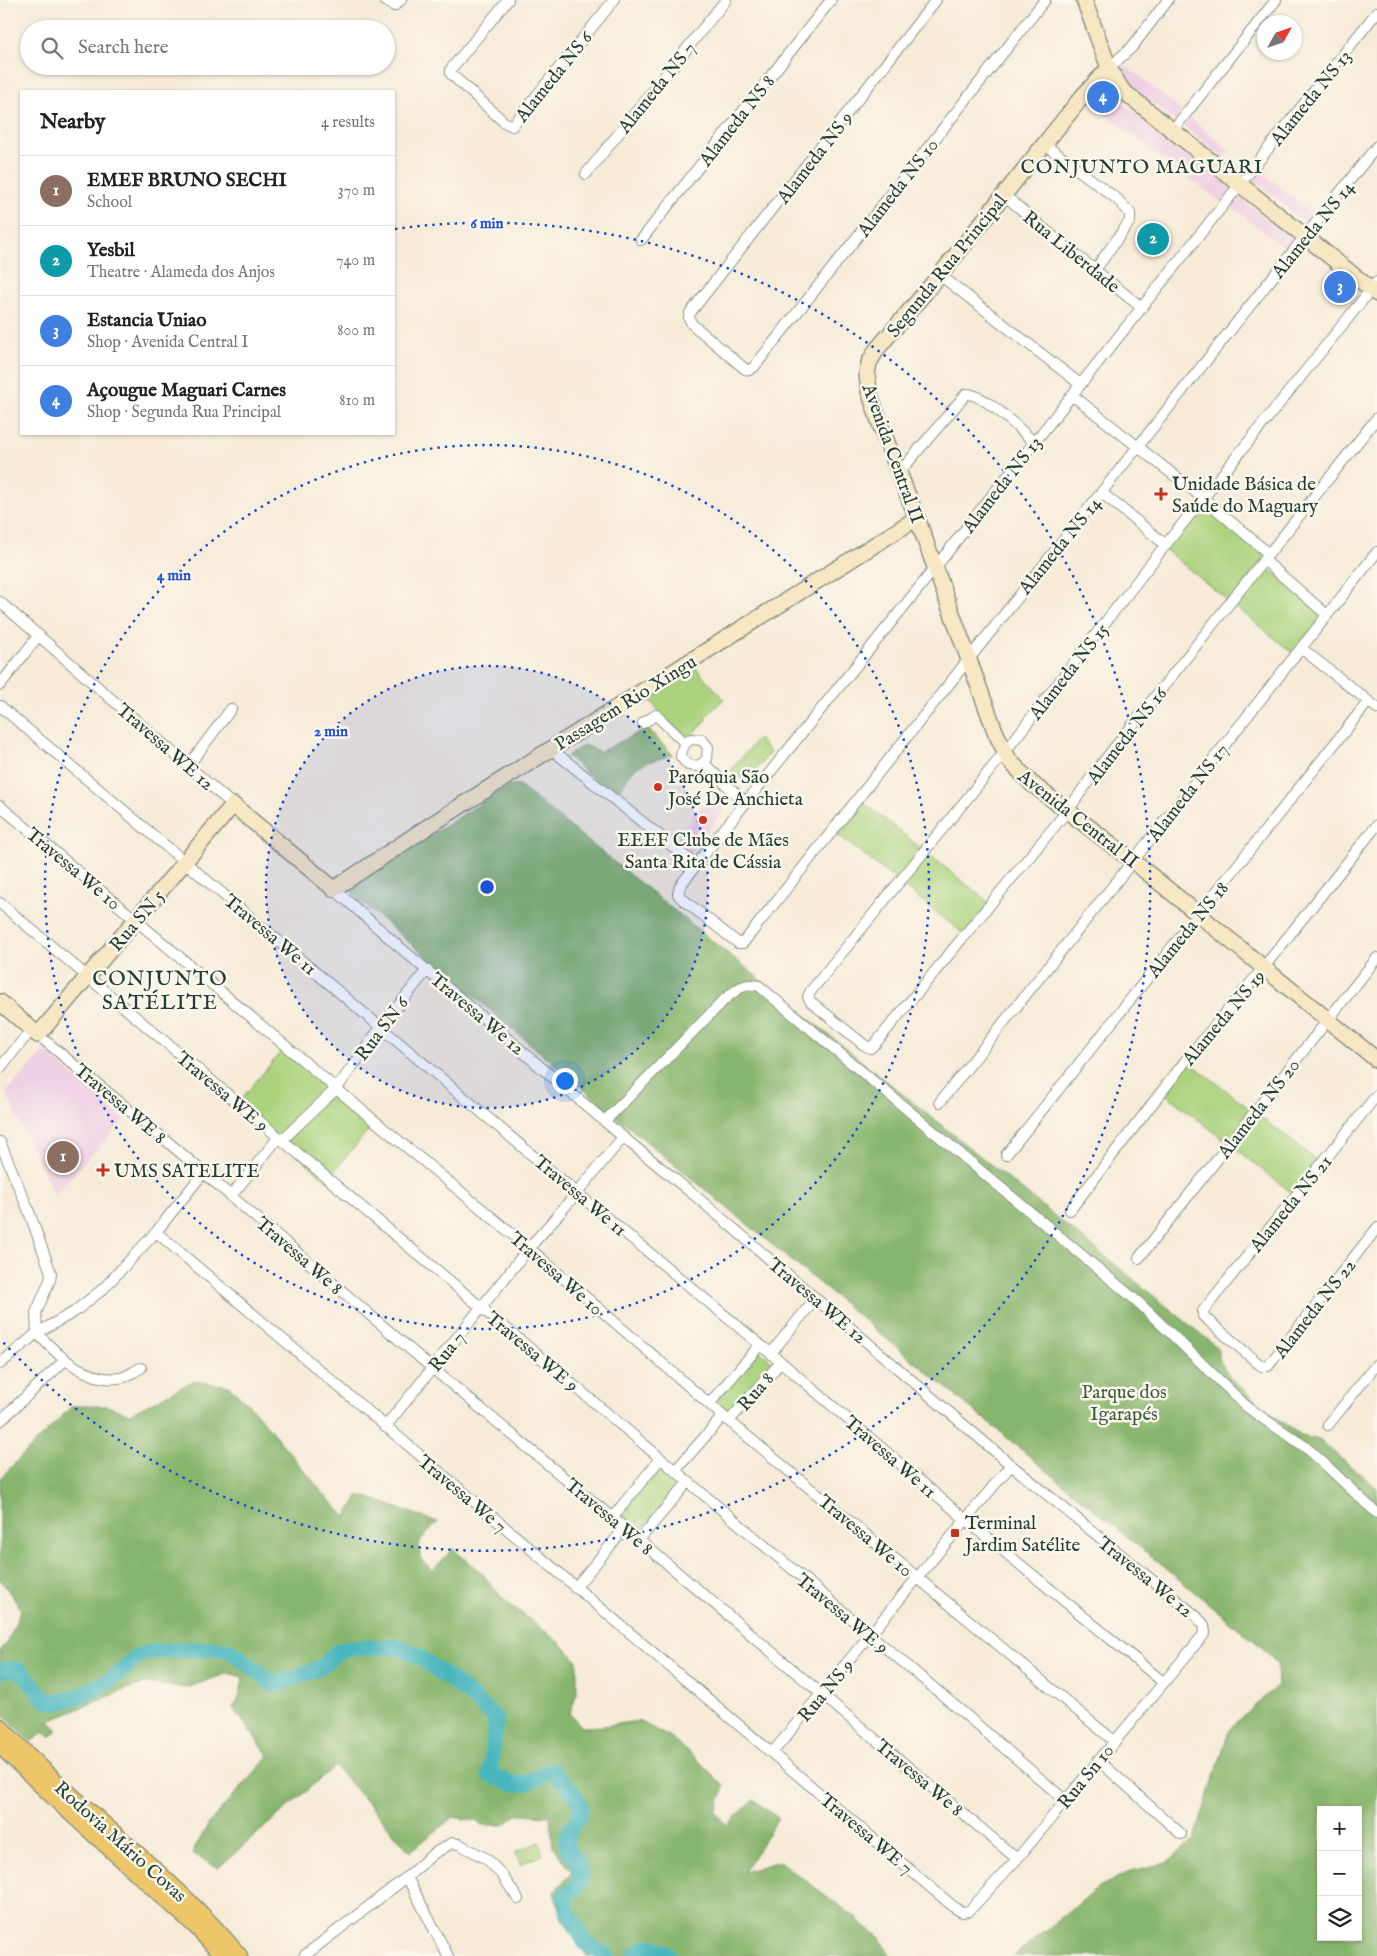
<!DOCTYPE html>
<meta charset="utf-8">
<style>
body{margin:0;font-family:"IM FELL English",serif;background:#f2f2f2;color:#222}
.controls{position:absolute;right:15px;bottom:15px;display:grid;overflow:hidden;border-radius:0px;box-shadow:0 1px 4px #0004}
.controls button{width:45px;height:45px;display:grid;place-items:center;padding:0;border:0;border-bottom:1px solid #e0e0e0;background:#fff;color:#222;font:25px sans-serif}
.compass{position:absolute;left:1257px;top:15px;width:45px;height:45px;border-radius:50%;background:#fff;box-shadow:0 1px 4px #0004;rotate:50deg}
.you{position:absolute;left:564px;top:1080px;width:18px;height:18px;margin:-12px;border:4px solid #fff;border-radius:50%;background:#1a73e8;box-shadow:0 0 0 8px #1a73e833}
.badge{display:grid;place-items:center;width:32px;height:32px;border-radius:50%;background:#2563eb;color:#fff;font-size:16px;font-weight:700}
.pin{position:absolute;translate:-50% -50%;border:2px solid #fff;box-shadow:0 1px 5px #0006}
.list{margin:0;padding:0;list-style:none}
h2{display:flex;justify-content:space-between;align-items:center;height:65px;margin:0;padding:0 20px;font-size:21px}
h2 small{font-size:16px;font-weight:400;color:#767676}
.list li{display:grid;grid-template-columns:32px 1fr auto;gap:15px;align-items:center;box-sizing:border-box;height:70px;padding:0 20px;border-top:1px solid #e0e0e0}
.list b{display:block;font-size:19px;white-space:nowrap}
.list p{margin:0;font-size:16px;white-space:nowrap;color:#767676}
.list em{font-size:16px;font-style:normal;color:#767676}
.icon{flex:none;width:28px;height:28px;fill:none;stroke:currentColor;stroke-width:2;stroke-linecap:round;stroke-linejoin:round}
.map{position:relative;flex:none;width:1377px;height:1956px;overflow:hidden}
.search{position:absolute;background:#fff;box-shadow:0 1px 4px #0004;left:20px;top:20px;width:375px;height:55px;display:flex;align-items:center;gap:12px;box-sizing:border-box;padding:0 18px;border-radius:28px;color:#767676;font-size:19px}
.panel{position:absolute;background:#fff;box-shadow:0 1px 4px #0004;left:20px;top:90px;width:375px;height:345px;border-radius:0px}
.map>svg:first-child{display:block}
.built{fill:#f0d0e4}
.green{fill:#abd37e;stroke:#658859}
.forest{fill:#88b56d;stroke:#547950;fill-rule:evenodd}
.lines{fill:none;stroke-linecap:round;stroke-linejoin:round}
.river{stroke:#47b6bd;stroke-width:16}
.street-casing{stroke:#8b9486;stroke-width:12}
.secondary-casing{stroke:#8b9486;stroke-width:18}
.primary-casing{stroke:#8b9486;stroke-width:19}
.street{stroke:#fff;stroke-width:10}
.secondary{stroke:#f7e8c3;stroke-width:15}
.primary{stroke:#ecc669;stroke-width:16}
.ring{fill:none;stroke:#1d4ed8;stroke-width:2.5;stroke-dasharray:2.5 5}
.poi-dot{fill:#c8321e;stroke:#fbf7ec;stroke-width:2}
.labels{text-anchor:middle;stroke-width:5;stroke-linejoin:round;paint-order:stroke}
.street-label{font-size:19px;fill:#1f3d34;stroke:#fbf7ec}
.poi-label{font-size:19px;fill:#1f3d34;stroke:#fbf7ec;text-anchor:start}
.park-label{font-size:19px;fill:#3b5b43;stroke:#fbf7ec}
.neighbourhood-label{font-size:20px;letter-spacing:1px;fill:#1f3d34;stroke:#fbf7ec}
.quarter-label{font-size:21px;letter-spacing:1px;fill:#1f3d34;stroke:#fbf7ec}
.centre{fill:#1d4ed8;stroke:#fbf7ec;stroke-width:2.5}
.ring-label{font-size:15px;text-anchor:middle;font-weight:bold;fill:#1d4ed8;stroke:#fbf7ec;stroke-width:5;stroke-linejoin:round;paint-order:stroke}
</style>
<div class="map">
<svg width="1377" height="1956" viewBox="0 0 1377 1956">
<rect width="100%" height="100%" fill="#fbf7ec"/>
<filter id="ink" filterUnits="userSpaceOnUse"><feTurbulence type="fractalNoise" baseFrequency=".02" numOctaves="2"/><feDisplacementMap in="SourceGraphic" scale="10" xChannelSelector="R" yChannelSelector="G"/><feConvolveMatrix kernelMatrix="1 2 1 2 8 2 1 2 1" color-interpolation-filters="sRGB"/></filter>
<filter id="wash" filterUnits="userSpaceOnUse"><feTurbulence type="fractalNoise" baseFrequency=".0096" numOctaves="4" result="noise"/><feDisplacementMap in="SourceGraphic" scale="20" xChannelSelector="R" yChannelSelector="G"/><feGaussianBlur stdDeviation="1.12" result="paint"/><feColorMatrix in="noise" values="0 0 0 0 0 0 0 0 0 0 0 0 0 0 0 0 0 1.4 0 .05"/><feComposite in="paint" operator="in"/></filter>
<g filter="url(#wash)">
<rect width="100%" height="100%" fill="#f7ebd8"/>
<!-- built -->
<path class="built" d="M1124 64 1182 111 1174 121 1116 74Z
M1099 85 1233 187 1221 202 1088 101Z
M1190 118 1230 150 1223 158 1184 126Z
M1257 167 1312 215 1305 223 1250 176Z
M1235 193 1296 241 1288 251 1227 203Z
M716 787 731 801 688 856 672 843Z
M45 1051 124 1120 54 1195 6 1092Z"/>
<!-- green -->
<path class="green" d="M1202 500 1268 553 1261 562 1326 616 1295 655 1164 549Z
M694 666 724 699 705 717 707 720 692 734 683 738 646 696Z
M758 739 770 752 746 782 730 770Z
M858 798 990 903 964 934 832 830Z
M285 1047 375 1122 327 1180 237 1104Z
M1188 1061 1323 1165 1297 1197 1163 1092Z
M760 1351 774 1364 729 1416 714 1403Z
M663 1466 682 1483 639 1533 620 1516Z
M539 1842 543 1855 520 1864 516 1852Z"/>
<!-- forest -->
<path class="forest" d="M647 728 673 755C637 765 633 763 616 799L567 756 584 745 600 752Z
M509 785H518L1128 1275 1218 1348V1358L1231 1379 1282 1422 1302 1436 1319 1440 1377 1488V1956H1014L1099 1887 1131 1871 1166 1863 1194 1840 1230 1728 1278 1685 1277 1664 1265 1650 629 1127 353 895 352 886ZM1321 1810H1358V1937H1321Z
M193 1381 229 1386 254 1410 323 1493 346 1517 359 1495 438 1522 419 1542 420 1557 432 1571 453 1549 481 1572 503 1599 560 1643 577 1660V1691L570 1714 582 1727 603 1726 639 1721 671 1738 698 1760 724 1786 716 1813 727 1825 754 1800 778 1818 744 1872 779 1861 851 1914 880 1938 891 1956H587L561 1917 554 1892 572 1872 553 1847 550 1816 519 1814 503 1825H481L476 1821 453 1817 410 1852 335 1766 218 1868 192 1853 209 1823 269 1756 233 1708 240 1695 243 1677 228 1673 187 1688 145 1683 124 1690 49 1721 58 1730 50 1737 44 1732 31 1742 0 1712V1651L8 1642 21 1609 0 1579V1478L72 1406H107L130 1414Z"/>
<g class="lines">
<!-- river -->
<path class="river" d="M0 1671C35 1659 30 1705 58 1702 76 1699 105 1684 120 1673 127 1668 132 1659 140 1655 147 1651 218 1647 227 1650 234 1651 265 1678 273 1684L295 1678 321 1667 336 1653 346 1648 397 1647 414 1653 459 1686 496 1718 490 1775C504 1781 518 1788 533 1780 540 1776 543 1773 551 1771 562 1780 588 1802 578 1818 573 1825 566 1832 566 1842 566 1851 572 1854 577 1861 579 1864 578 1865 579 1868 583 1885 578 1885 565 1896L567 1910 585 1943 607 1956
M635 1956 645 1948 653 1946 670 1956"/>
</g>
</g>
<g filter="url(#ink)">
<g class="lines">
<!-- street casing -->
<g class="street-casing">
<path id="street" d="M384 0 394 6 401 0
M508 0 451 69V74L504 122 512 126 614 0
M936 0 690 313 689 318 692 324 745 369 749 370 754 367 1045 0
M1377 12 971 522 935 568 717 838 680 886 678 894 681 898 738 943H743L1377 146
M1109 68 1132 47 1168 0
M1172 131 1276 0
M1044 144 1117 199 1130 213V221L1095 270
M586 174 726 0
M1004 195 1061 243 1141 307
M641 240 831 0
M940 275 1080 384
M1377 282 1163 548 1004 753 810 992 808 997 811 1002 864 1045 870 1048 875 1044 1068 810 1096 771 1377 418
M1072 395 1203 498 1269 554
M898 474 966 394C984 393 1020 430 1034 442
M1102 493 1166 545
M1264 560 1327 615
M0 602 233 805
M1301 648 1377 708
M0 685 39 635
M0 706 577 1193 781 1362 966 1520 1163 1682
M643 723 656 715 685 743
M551 749 696 865
M703 763 697 766 688 765 681 757C682 748 683 744 691 739L702 740 708 747 707 759 703 763 746 803
M188 766 231 709
M0 806 376 1122 529 1248 723 1416 1114 1741
M0 903 960 1710 1066 1801
M38 1035 169 1143 432 1368 639 1540 1017 1859
M0 1068 32 1029
M1377 1095 1203 1311V1316L1259 1364 1262 1366H1268L1377 1228
M940 1102 1133 861 1377 552
M605 1121 725 999C735 991 745 981 759 986L1138 1302 1246 1406C1266 1422 1289 1434 1309 1450 1332 1470 1354 1493 1377 1513
M282 1140 337 1088 381 1027 427 970
M0 1142 28 1209 51 1273 50 1280 36 1313 37 1333
M1006 1155 1368 702
M231 1196 278 1138
M1070 1210 1187 1059 1264 967 1377 825
M156 1232 955 1908 962 1912 969 1911 1017 1859 1205 1633 1204 1625 1196 1616 1011 1465 699 1199 623 1137 396 944 334 889
M1139 1258 1377 958
M37 1333C57 1355 90 1386 124 1377 129 1375 136 1370 141 1368
M771 1353 816 1298
M0 1364 37 1333 74 1312 103 1289 156 1232 204 1172
M709 1404 760 1345
M0 1421 64 1361
M729 1421 781 1362
M1328 1425 1377 1364
M385 1427 529 1248 577 1193 623 1137
M675 1471 723 1416
M612 1518 660 1459
M639 1540 688 1482
M575 1588 625 1528
M772 1753 1011 1465
M1098 1760 1181 1834
M407 1877 448 1956
M304 1956 407 1877 433 1854 452 1843 459 1844 487 1859 502 1875 518 1899"/>
</g>
<!-- secondary casing -->
<g class="secondary-casing">
<path id="secondary" d="M1084 0 1109 68 1122 90 1377 294
M1109 68 1082 97 940 275 877 349 869 363 867 374 869 391 882 430 917 518 995 731 1009 760 1031 783 1133 861 1377 1060
M0 1002 38 1035 233 805 334 889 432 824 917 518"/>
</g>
<!-- primary casing -->
<g class="primary-casing">
<path id="primary" d="M0 1727C76 1808 168 1871 239 1956
M0 1745 61 1804 196 1926 223 1956"/>
</g>
<!-- street -->
<use href="#street" class="street"/>
<!-- secondary -->
<use href="#secondary" class="secondary"/>
<!-- primary -->
<use href="#primary" class="primary"/>
</g>
</g>
<!-- distance rings -->
<circle cx="487" cy="887" r="221" fill="#1d4ed8" fill-opacity=".12"/>
<g class="ring">
<circle cx="487" cy="887" r="221"/>
<circle cx="487" cy="887" r="442"/>
<path d="M395 229A664 664 0 1 1 1 1340"/>
</g>
<!-- markers -->
<g class="poi-dot">
<path d="M1158.5 486.5h5v5h5v5h-5v5h-5v-5h-5v-5h5z"/>
<circle cx="658" cy="787" r="5"/>
<circle cx="703" cy="820" r="5"/>
<path d="M100.5 1162.5h5v5h5v5h-5v5h-5v-5h-5v-5h5z"/>
<rect x="950" y="1528" width="10" height="10" rx="2.5"/>
</g>
<g class="labels">
<!-- street labels -->
<g class="street-label">
<text transform="translate(553 76) rotate(-51)" y="7">Alameda NS 6</text>
<text transform="translate(656 87) rotate(-51)" y="7">Alameda NS 7</text>
<text transform="translate(1310 97) rotate(-51)" y="7">Alameda NS 13</text>
<text transform="translate(736 120) rotate(-52)" y="7">Alameda NS 8</text>
<text transform="translate(814 157) rotate(-52)" y="7">Alameda NS 9</text>
<text transform="translate(897 187) rotate(-52)" y="7">Alameda NS 10</text>
<text transform="translate(1312 229) rotate(-51)" y="7">Alameda NS 14</text>
<text transform="translate(1072 251) rotate(39)" y="7">Rua Liberdade</text>
<text transform="translate(946 265) rotate(-51)" y="7">Segunda Rua Principal</text>
<text transform="translate(894 453) rotate(70)" y="7">Avenida Central II</text>
<text transform="translate(1001 484) rotate(-52)" y="7">Alameda NS 13</text>
<text transform="translate(1059 545) rotate(-51)" y="7">Alameda NS 14</text>
<text transform="translate(1068 671) rotate(-52)" y="7">Alameda NS 15</text>
<text transform="translate(625 702) rotate(-32)" y="7">Passagem Rio Xingu</text>
<text transform="translate(1126 735) rotate(-52)" y="7">Alameda NS 16</text>
<text transform="translate(166 746) rotate(41)" y="7">Travessa WE 12</text>
<text transform="translate(1187 792) rotate(-52)" y="7">Alameda NS 17</text>
<text transform="translate(1079 818) rotate(38)" y="7">Avenida Central II</text>
<text transform="translate(74 868) rotate(40)" y="7">Travessa We 10</text>
<text transform="translate(136 920) rotate(-50)" y="7">Rua SN 5</text>
<text transform="translate(1187 929) rotate(-51)" y="7">Alameda NS 18</text>
<text transform="translate(271 934) rotate(40)" y="7">Travessa We 11</text>
<text transform="translate(478 1013) rotate(40)" y="7">Travessa We 12</text>
<text transform="translate(1223 1017) rotate(-50)" y="7">Alameda NS 19</text>
<text transform="translate(381 1028) rotate(-53)" y="7">Rua SN 6</text>
<text transform="translate(223 1091) rotate(40)" y="7">Travessa WE 9</text>
<text transform="translate(121 1103) rotate(40)" y="7">Travessa WE 8</text>
<text transform="translate(1258 1108) rotate(-52)" y="7">Alameda NS 20</text>
<text transform="translate(581 1195) rotate(40)" y="7">Travessa We 11</text>
<text transform="translate(1290 1203) rotate(-51)" y="7">Alameda NS 21</text>
<text transform="translate(300 1255) rotate(41)" y="7">Travessa We 8</text>
<text transform="translate(557 1273) rotate(41)" y="7">Travessa We 10</text>
<text transform="translate(818 1300) rotate(40)" y="7">Travessa WE 12</text>
<text transform="translate(1314 1308) rotate(-52)" y="7">Alameda NS 22</text>
<text transform="translate(446 1351) rotate(-51)" y="7">Rua 7</text>
<text transform="translate(533 1351) rotate(40)" y="7">Travessa WE 9</text>
<text transform="translate(755 1391) rotate(-49)" y="7">Rua 8</text>
<text transform="translate(891 1456) rotate(41)" y="7">Travessa We 11</text>
<text transform="translate(463 1493) rotate(40)" y="7">Travessa We 7</text>
<text transform="translate(610 1516) rotate(40)" y="7">Travessa We 8</text>
<text transform="translate(866 1535) rotate(40)" y="7">Travessa We 10</text>
<text transform="translate(1146 1576) rotate(39)" y="7">Travessa We 12</text>
<text transform="translate(843 1613) rotate(40)" y="7">Travessa WE 9</text>
<text transform="translate(825 1690) rotate(-50)" y="7">Rua NS 9</text>
<text transform="translate(1085 1776) rotate(-51)" y="7">Rua Sn 10</text>
<text transform="translate(920 1777) rotate(40)" y="7">Travessa We 8</text>
<text transform="translate(867 1833) rotate(40)" y="7">Travessa WE 7</text>
<text transform="translate(121 1841) rotate(42)" y="7">Rodovia Mário Covas</text>
</g>
<!-- poi labels -->
<g class="poi-label">
<text x="1172" y="490">Unidade Básica de<tspan x="1172" dy="22">Saúde do Maguary</tspan></text>
<text x="668" y="783">Paróquia São<tspan x="668" dy="22">José De Anchieta</tspan></text>
<text x="703" y="846" text-anchor="middle">EEEF Clube de Mães<tspan x="703" dy="22">Santa Rita de Cássia</tspan></text>
<text x="114" y="1177">UMS SATELITE</text>
<text x="965" y="1529">Terminal<tspan x="965" dy="22">Jardim Satélite</tspan></text>
</g>
<!-- park labels -->
<g class="park-label">
<text x="1124" y="1398">Parque dos<tspan x="1124" dy="22">Igarapés</tspan></text>
</g>
<!-- neighbourhood labels -->
<g class="neighbourhood-label">
<text x="1142" y="173">CONJUNTO MAGUARI</text>
</g>
<!-- quarter labels -->
<g class="quarter-label">
<text x="160" y="985">CONJUNTO<tspan x="160" dy="24">SATÉLITE</tspan></text>
</g>
</g>
<circle cx="487" cy="887" r="8" class="centre"/>
<g class="ring-label">
<text x="487" y="228">6 min</text>
<text x="174" y="580">4 min</text>
<text x="331" y="736">2 min</text>
</g>
</svg>
<div class="controls">
<button>+</button>
<button>−</button>
<button><svg class="icon" aria-label="layers" viewBox="0 0 24 24"><path d="M12 4l9 5-9 5-9-5zM3 14l9 5 9-5"/></svg></button>
</div>
<svg class="compass" viewBox="-18 -18 36 36"><path d="M0-13l5 13h-10z" fill="#e53935"/><path d="M0 13l5-13h-10z" fill="#767676"/></svg>
<div class="you"></div>
<div class="pin badge" style="left:63px;top:1157px;background:#8d6e63">1</div>
<div class="pin badge" style="left:1153px;top:239px;background:#0f9aa8">2</div>
<div class="pin badge" style="left:1340px;top:287px;background:#3f7fe0">3</div>
<div class="pin badge" style="left:1103px;top:97px;background:#3f7fe0">4</div>
<div class="search"><svg class="icon" aria-label="search" viewBox="0 0 24 24"><circle cx="10" cy="10" r="6"/><path d="M15 15l6 6"/></svg>Search here</div>
<section class="panel">
<h2>Nearby<small>4 results</small></h2>
<ul class="list">
<li><span class="badge" style="background:#8d6e63">1</span><div><b>EMEF BRUNO SECHI</b><p>School</p></div><em>370 m</em></li>
<li><span class="badge" style="background:#0f9aa8">2</span><div><b>Yesbil</b><p>Theatre · Alameda dos Anjos</p></div><em>740 m</em></li>
<li><span class="badge" style="background:#3f7fe0">3</span><div><b>Estancia Uniao</b><p>Shop · Avenida Central I</p></div><em>800 m</em></li>
<li><span class="badge" style="background:#3f7fe0">4</span><div><b>Açougue Maguari Carnes</b><p>Shop · Segunda Rua Principal</p></div><em>810 m</em></li>
</ul>
</section>
</div>
